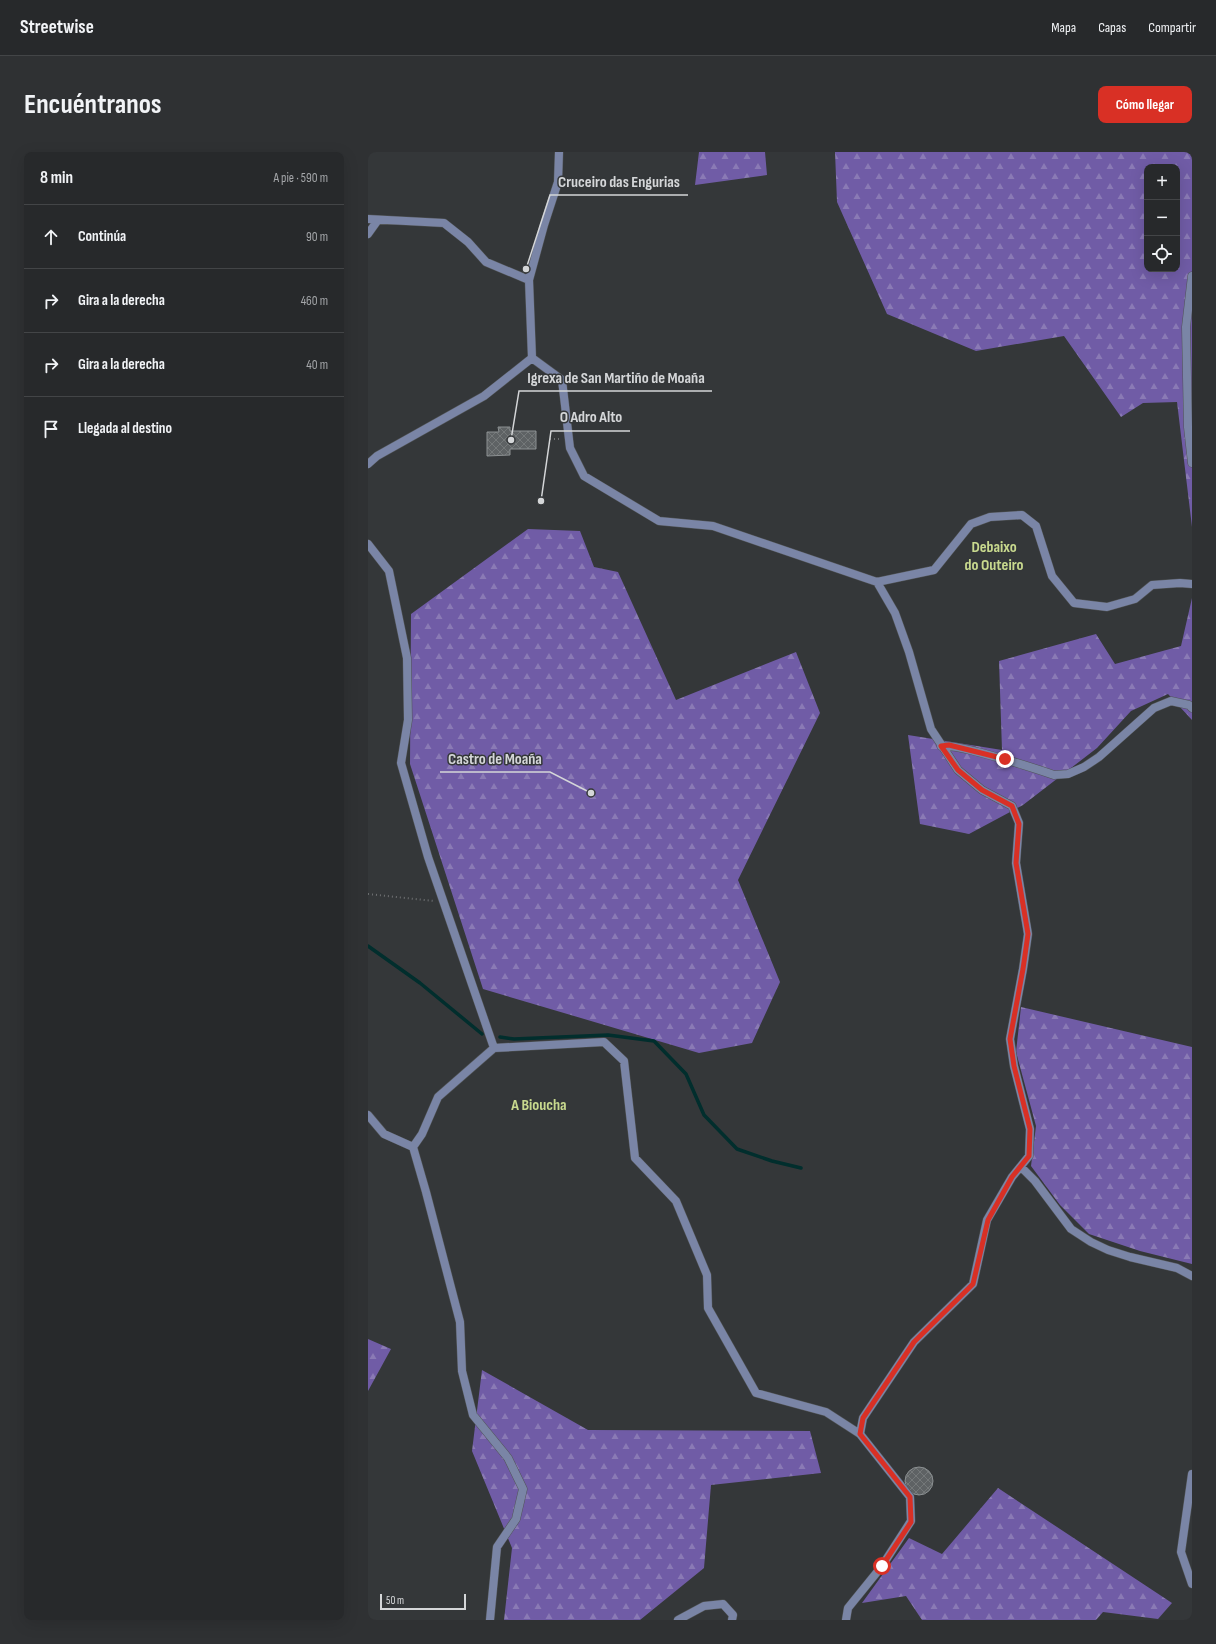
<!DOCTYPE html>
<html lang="es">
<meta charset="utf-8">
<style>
body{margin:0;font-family:"Sofia Sans Condensed",sans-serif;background:#2f3133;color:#f1f3f6}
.controls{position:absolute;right:12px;top:12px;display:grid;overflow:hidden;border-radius:8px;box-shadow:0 4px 16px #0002}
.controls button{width:36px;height:36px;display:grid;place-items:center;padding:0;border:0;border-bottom:1px solid #434547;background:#27292b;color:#f1f3f6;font:20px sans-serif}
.scale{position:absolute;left:12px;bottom:10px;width:86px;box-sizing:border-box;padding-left:4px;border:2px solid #d4d6d8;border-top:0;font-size:11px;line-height:14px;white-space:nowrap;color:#d4d6d8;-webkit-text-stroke:3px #343739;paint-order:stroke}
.stop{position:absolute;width:12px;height:12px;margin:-9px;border:3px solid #d93025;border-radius:50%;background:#fff}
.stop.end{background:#d93025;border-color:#fff;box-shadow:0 1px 4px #0008}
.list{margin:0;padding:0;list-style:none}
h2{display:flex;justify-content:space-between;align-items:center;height:52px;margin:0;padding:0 16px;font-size:17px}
h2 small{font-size:13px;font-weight:400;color:#a4a6a9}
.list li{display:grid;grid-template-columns:26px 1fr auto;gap:12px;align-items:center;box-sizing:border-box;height:64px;padding:0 16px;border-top:1px solid #434547}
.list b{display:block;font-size:15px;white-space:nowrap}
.list em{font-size:13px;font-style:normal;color:#a4a6a9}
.icon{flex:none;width:22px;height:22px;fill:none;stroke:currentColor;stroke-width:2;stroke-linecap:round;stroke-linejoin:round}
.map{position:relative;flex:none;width:824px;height:1468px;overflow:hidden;border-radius:8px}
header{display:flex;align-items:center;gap:24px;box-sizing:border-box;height:56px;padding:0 20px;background:#27292b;border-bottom:1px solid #434547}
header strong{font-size:19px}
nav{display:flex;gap:22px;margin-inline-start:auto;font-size:14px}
.intro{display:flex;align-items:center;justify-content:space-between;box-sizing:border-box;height:96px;padding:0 24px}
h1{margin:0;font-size:28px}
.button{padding:10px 18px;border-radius:8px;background:#d93025;color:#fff;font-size:14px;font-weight:700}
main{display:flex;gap:24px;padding:0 24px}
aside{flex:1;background:#27292b;border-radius:8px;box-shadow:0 4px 16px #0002}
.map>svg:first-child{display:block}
.forest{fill:url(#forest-firs);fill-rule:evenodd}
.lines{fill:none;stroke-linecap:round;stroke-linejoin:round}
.stream{stroke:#012e2d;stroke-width:3.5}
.building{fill:url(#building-cross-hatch);stroke:#8b9092}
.street-casing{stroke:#515456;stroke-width:9}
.path{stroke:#6e7072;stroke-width:2;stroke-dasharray:1 3;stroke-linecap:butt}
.street{stroke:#7a85a6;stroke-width:8}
.route{stroke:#d93025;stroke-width:5}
.labels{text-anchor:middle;stroke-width:3;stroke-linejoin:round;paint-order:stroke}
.neighbourhood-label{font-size:16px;font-weight:bold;fill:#c8d98e;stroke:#343739}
.leader{fill:none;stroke:#d4d6d8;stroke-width:1.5}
.callout-dot{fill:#d4d6d8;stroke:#343739;stroke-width:1.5}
.callout-label{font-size:16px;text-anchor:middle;font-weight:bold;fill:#d4d6d8;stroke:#343739;stroke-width:3;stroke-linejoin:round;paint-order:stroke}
</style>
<header>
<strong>Streetwise</strong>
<nav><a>Mapa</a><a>Capas</a><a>Compartir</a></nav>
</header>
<div class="intro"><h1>Encuéntranos</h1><a class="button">Cómo llegar</a></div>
<main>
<aside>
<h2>8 min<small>A pie · 590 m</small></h2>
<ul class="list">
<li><svg class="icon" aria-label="ahead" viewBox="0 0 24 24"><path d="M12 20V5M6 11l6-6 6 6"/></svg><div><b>Continúa</b></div><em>90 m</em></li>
<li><svg class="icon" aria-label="right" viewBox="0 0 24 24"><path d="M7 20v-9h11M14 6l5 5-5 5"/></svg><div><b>Gira a la derecha</b></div><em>460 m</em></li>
<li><svg class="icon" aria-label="right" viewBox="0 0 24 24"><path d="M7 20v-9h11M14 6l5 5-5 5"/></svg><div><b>Gira a la derecha</b></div><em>40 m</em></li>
<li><svg class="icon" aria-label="arrive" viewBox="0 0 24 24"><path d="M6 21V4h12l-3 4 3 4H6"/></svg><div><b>Llegada al destino</b></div></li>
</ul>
</aside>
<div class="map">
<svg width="824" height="1468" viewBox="0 0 824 1468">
<defs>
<pattern id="forest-firs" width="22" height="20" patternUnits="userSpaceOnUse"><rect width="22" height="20" fill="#705ca6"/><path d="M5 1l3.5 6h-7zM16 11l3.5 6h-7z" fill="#8a7ab5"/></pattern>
<pattern id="building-cross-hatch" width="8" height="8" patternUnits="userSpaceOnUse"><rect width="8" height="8" fill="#5e6264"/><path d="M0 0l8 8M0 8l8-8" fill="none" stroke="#747879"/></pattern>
</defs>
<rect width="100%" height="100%" fill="#343739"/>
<!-- forest -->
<path class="forest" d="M331 0H397L399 23 327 33Z
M467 0H824V375L809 250 775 251 753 265 696 184 608 199 519 162 469 50ZM779 15H809V117H779Z
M160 377 212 379 226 415 250 420 308 548 428 500 452 561 370 728 412 830 384 891 331 901 115 837 42 612 43 462Z
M824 446V568L800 542 763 559 729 596 655 653 601 682 552 672 540 583 634 598 631 509 728 482 747 512 813 494Z
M653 855 824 895V1112L772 1099 721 1082 692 1053 663 1014 668 974 648 900Z
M0 1187 23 1197 0 1239Z
M114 1218 220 1278 442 1279 453 1321 343 1333 336 1416 272 1468H136L144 1396 104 1299Z
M630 1336 804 1451 790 1467 735 1460 728 1468H554L538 1444 494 1451 541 1386 574 1402Z"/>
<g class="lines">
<!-- stream -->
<path class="stream" d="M0 794 52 831 114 882
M132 885 146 887 240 883 286 889 318 922 336 963 369 997 404 1009 433 1016"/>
</g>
<!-- building -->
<path class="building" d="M130 275H142V279H168V297H142V303L119 304V280H131Z
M537 1329a14 14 0 1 1 28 0a14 14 0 1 1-28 0Z"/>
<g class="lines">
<!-- street casing -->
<g class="street-casing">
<path id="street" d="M0 67 76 71 100 90 118 110 161 128
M0 82 10 68
M824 124 818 175 820 275 824 311
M164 206 194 228 202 296 216 324 291 369 345 374 509 430 566 418 603 372 622 365 654 363 668 374 684 424 706 451 739 455 767 447 784 433 812 431 824 432
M164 206 161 128 176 73 190 30 191 0
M0 312 9 304 116 244 164 206
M0 392 21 419 39 506 40 568 33 611 60 705 126 896
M573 594C586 593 598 597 610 600 636 607 661 614 686 623L700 622 716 615 731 605 786 556 803 549 821 553 824 556
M0 963 16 982 45 995 58 1040 92 1170 94 1219 105 1263 140 1306 155 1337 148 1367 129 1395 122 1468
M45 995 54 982 70 945 126 896 236 890 256 909 267 1006 308 1049 339 1123 340 1156 388 1241 458 1260 492 1282 542 1345 543 1369 514 1414 480 1456 478 1468
M653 1015 667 1029 703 1077 723 1090 740 1098 762 1105 809 1116 824 1124
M492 1282 495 1266 546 1190 605 1132 619 1068 644 1025 661 1004 662 977 646 914 642 887 655 817 660 782 648 711 651 671 644 654 614 638 590 618 563 577 541 500 527 461 509 430
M824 1322 813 1400 824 1432
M310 1468 336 1454 355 1452 365 1463 364 1468"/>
</g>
<!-- path -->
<path class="path" d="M182 287H191
M0 742 66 749"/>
<!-- street -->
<use href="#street" class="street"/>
</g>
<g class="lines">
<!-- route -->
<path class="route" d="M514 1414 543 1370 542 1345 492 1282 495 1266 546 1190 605 1132 620 1068 644 1025 661 1004 662 977 646 914 642 887 655 817 660 782 648 711 651 672 644 654 614 638 590 618 573 594 581 593 637 607"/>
</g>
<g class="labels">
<!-- neighbourhood labels -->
<g class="neighbourhood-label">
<text x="626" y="400">Debaixo<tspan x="626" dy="18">do Outeiro</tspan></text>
<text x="171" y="958">A Bioucha</text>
</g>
</g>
<!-- callouts -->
<path class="leader" d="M158 117L182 43H320M143 288L151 239H344M173 349L183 279H262M223 641L182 620H72"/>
<g class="callout-dot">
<circle cx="158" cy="117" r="4"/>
<circle cx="143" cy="288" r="4"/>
<circle cx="173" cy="349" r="4"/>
<circle cx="223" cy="641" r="4"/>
</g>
<g class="callout-label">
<text x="251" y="35">Cruceiro das Engurias</text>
<text x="248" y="231">Igrexa de San Martiño de Moaña</text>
<text x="223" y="270">O Adro Alto</text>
<text x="127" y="612">Castro de Moaña</text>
</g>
</svg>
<div class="controls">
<button>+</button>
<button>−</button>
<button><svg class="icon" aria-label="locate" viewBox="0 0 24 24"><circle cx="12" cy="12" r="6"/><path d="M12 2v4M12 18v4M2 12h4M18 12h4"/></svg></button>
</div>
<div class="scale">50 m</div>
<div class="stop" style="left:514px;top:1414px"></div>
<div class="stop end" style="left:637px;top:607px"></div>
</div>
</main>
